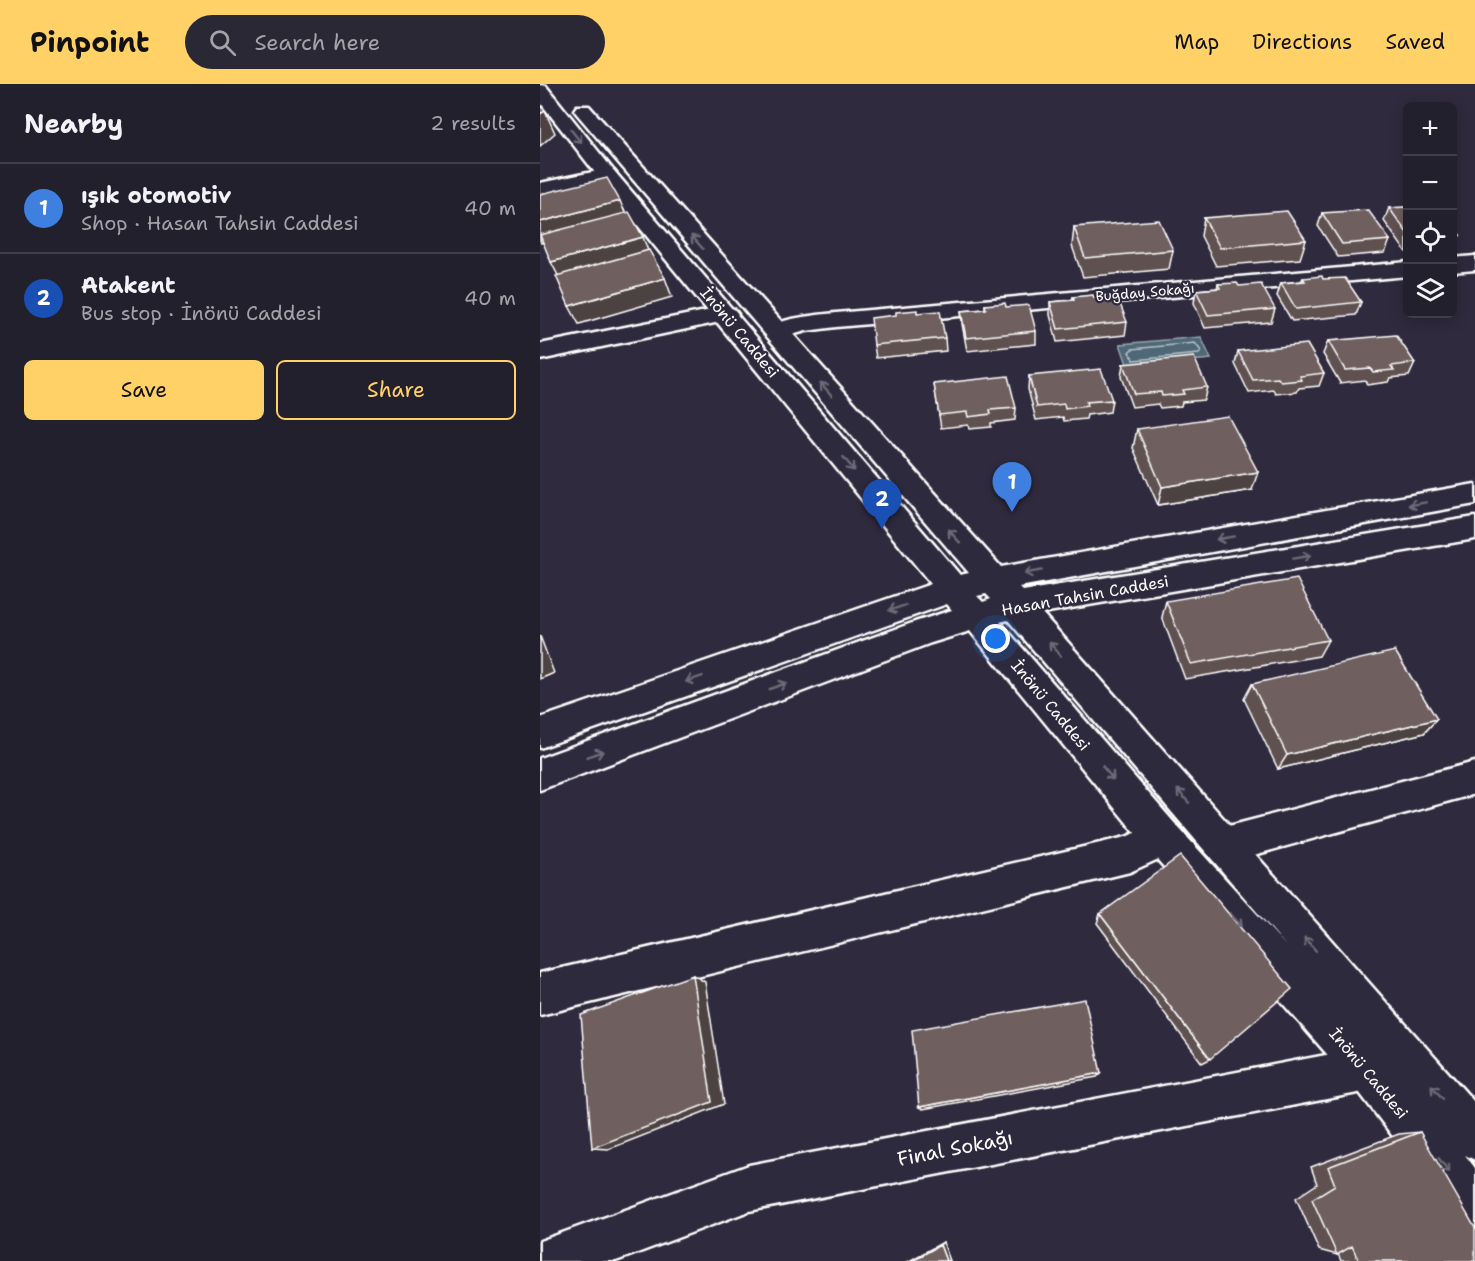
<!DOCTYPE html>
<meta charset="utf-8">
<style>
body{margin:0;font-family:"Shantell Sans",sans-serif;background:#2b2836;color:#f1f3f6}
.controls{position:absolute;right:18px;top:18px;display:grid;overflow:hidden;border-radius:9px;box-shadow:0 3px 15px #0003}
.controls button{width:54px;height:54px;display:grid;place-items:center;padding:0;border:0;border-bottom:2px solid #403e4a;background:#23202e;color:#f1f3f6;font:30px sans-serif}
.you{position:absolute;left:456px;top:555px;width:21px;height:21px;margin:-15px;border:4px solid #fff;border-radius:50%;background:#1a73e8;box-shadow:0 0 0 9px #1a73e833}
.badge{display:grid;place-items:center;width:39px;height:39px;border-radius:50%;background:#ffd166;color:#fff;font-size:20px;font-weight:700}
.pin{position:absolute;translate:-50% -50px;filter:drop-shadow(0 2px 3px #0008)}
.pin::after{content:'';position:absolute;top:32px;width:21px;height:18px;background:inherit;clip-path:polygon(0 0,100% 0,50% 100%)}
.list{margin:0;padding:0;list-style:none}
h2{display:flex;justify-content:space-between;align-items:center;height:78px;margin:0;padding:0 24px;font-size:26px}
h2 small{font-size:20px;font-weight:400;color:#a3a3aa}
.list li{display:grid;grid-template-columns:39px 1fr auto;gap:18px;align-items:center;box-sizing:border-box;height:90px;padding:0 24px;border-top:2px solid #403e4a}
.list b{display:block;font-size:22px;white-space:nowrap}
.list p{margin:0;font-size:20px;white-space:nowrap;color:#a3a3aa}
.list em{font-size:20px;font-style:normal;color:#a3a3aa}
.actions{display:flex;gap:12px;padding:18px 24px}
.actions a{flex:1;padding:14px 0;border:2px solid #ffd166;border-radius:9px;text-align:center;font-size:21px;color:#ffd166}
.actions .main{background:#ffd166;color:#111}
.icon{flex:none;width:33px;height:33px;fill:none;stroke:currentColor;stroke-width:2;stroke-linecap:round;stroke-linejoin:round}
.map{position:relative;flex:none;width:935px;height:1177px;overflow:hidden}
header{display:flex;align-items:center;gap:36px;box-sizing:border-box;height:84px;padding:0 30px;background:#ffd166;color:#111}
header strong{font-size:28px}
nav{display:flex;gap:33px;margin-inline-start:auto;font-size:21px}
.search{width:420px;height:54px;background:#2b2836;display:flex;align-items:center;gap:15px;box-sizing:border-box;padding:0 21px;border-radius:33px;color:#a3a3aa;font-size:22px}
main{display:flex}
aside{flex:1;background:#23202e}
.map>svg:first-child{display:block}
.water{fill:#4f6877;stroke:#95a4ad;stroke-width:1.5}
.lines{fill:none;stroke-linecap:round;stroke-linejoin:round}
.shore{stroke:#b9c3c9;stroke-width:1.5}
.minor-casing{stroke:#fff;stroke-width:5}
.major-casing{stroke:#fff;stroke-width:5}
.minor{fill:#2f2a3d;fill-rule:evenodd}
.major{fill:#2f2a3d;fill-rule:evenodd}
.wall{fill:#605151;stroke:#fff;stroke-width:1.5}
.shaded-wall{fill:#4e4242;stroke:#fff;stroke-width:1.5}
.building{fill:#705e5e;stroke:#fff;stroke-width:1.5}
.oneway{stroke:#6d6a77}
.labels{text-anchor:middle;stroke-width:4.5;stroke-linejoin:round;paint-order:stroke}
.far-street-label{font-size:14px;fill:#fff;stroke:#2f2a3d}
.street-label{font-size:16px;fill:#fff;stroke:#2f2a3d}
.near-street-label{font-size:20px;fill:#fff;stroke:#2f2a3d}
</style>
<header>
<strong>Pinpoint</strong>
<div class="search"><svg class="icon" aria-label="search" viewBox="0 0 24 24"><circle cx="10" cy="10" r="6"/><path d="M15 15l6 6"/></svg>Search here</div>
<nav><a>Map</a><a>Directions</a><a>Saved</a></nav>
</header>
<main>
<aside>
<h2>Nearby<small>2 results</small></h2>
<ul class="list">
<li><span class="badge" style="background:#3f7fe0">1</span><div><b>ışık otomotiv</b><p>Shop · Hasan Tahsin Caddesi</p></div><em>40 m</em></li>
<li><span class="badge" style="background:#1a4fb4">2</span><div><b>Atakent</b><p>Bus stop · İnönü Caddesi</p></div><em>40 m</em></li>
</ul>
<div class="actions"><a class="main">Save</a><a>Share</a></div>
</aside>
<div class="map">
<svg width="935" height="1177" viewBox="0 0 935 1177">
<rect width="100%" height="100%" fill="#2f2a3d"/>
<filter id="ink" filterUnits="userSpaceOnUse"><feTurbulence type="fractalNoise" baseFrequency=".0167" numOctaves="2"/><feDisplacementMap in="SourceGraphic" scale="12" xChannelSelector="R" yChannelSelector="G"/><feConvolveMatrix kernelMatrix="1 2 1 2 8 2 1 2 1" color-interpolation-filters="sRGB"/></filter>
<g filter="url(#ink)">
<!-- water -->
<path class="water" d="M661 253 671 275 588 283 580 260Z"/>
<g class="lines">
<!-- shore -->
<path class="shore" d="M655 259 661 267 659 270 594 276 589 268 592 265Z"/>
<!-- minor casing -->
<g class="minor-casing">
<path id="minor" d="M67 85 74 87 77 91 74 95 37 105 0 111V99Z
M935 172V186L912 188V174Z
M868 178V192L296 243 266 247 237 255 228 253 225 248C234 234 279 231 296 229Z
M186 223 194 225 198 230 194 235 0 276V260Z
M935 678V710L685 779 672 774 666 761 672 748 685 743Z
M623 736 636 741 642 754 636 767 590 788 0 931V889L539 764 586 753Z
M828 963 843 970 850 985 843 1000 828 1007 209 1127 76 1177H0V1157L209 1081Z"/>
</g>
<!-- major casing -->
<g class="major-casing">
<path id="major" d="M0 1 6 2 74 87 420 491 429 489 37 30 34 26 37 22H49L461 483 935 400V420L479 503 483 507 935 433V455L502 529 935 1019V1076L925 1071 935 1084V1144L918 1138 813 1000 610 767 430 547 391 559 0 706V674L375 538 412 526 407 520 0 664V634L391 500 60 95 0 18ZM446 510 451 515 443 518 437 512ZM468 536 746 862 636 741 460 538Z"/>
</g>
<!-- minor -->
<use href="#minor" class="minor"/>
<!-- major -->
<use href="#major" class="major"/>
</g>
<!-- wall -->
<path class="wall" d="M867 123V167L866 168 844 137 849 124Z
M782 129 850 156 845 169 798 173 778 142Z
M664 134 766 156 760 175 676 182 661 152Z
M912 142 920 151 913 164H912Z
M534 143 633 166 629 185 543 193 532 162Z
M763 194 783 195 821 218 816 231 752 237 737 212 741 199 761 197Z
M678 200 699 202 735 225 731 238 665 244 654 219 656 206 677 204Z
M533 213 554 214 587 238 585 251 517 258 510 231V218L533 216Z
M445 221 466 223 496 247V260L427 267 422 240 421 227 445 225Z
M377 229 405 254 406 267 336 274 334 261Z
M788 257 875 279 869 292 850 294 848 298 827 301 825 296 800 299 783 270Z
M698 267 784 289 779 302 759 304 757 308 736 310 734 306 709 309 695 280Z
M583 280 667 303 664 316 642 318 641 322 620 324 618 320 592 323 581 293Z
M489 292 572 316 570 328 547 331 546 335 524 337 523 333 496 336 488 305Z
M394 300 476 324 475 336 451 339V343L429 345 428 341 401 344Z
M597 345 712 406 618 421 593 364Z
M626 517 788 556 779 572 645 595 622 533Z
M712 600 897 635 884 649 738 685 704 615Z
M560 830 670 975 662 979 557 839Z
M561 989 557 993 383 1025 379 1023Z
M880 1048 935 1177H801L798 1170 797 1171 779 1166 756 1114 777 1100 771 1083 859 1050Z
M403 1158 410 1177H369Z"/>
<!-- shaded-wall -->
<path class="shaded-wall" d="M5 27 15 49 0 62V30Z
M80 117 88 136 1 159 0 156V138Z
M103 153 110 172 21 197 11 178Z
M125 194 132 213 39 240 29 222Z
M718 388 712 406 618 421 622 403Z
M0 552 14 589 0 595Z
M897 635 884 649 738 685 747 671Z
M153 891 165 898 184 1020 69 1065 52 1064Z
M403 1158 410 1177H406L400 1161Z"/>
<!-- building -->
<path class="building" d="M0 21 5 27 0 30Z
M67 94 80 117 0 138V110Z
M867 123V149L849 124Z
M828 126 850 156 802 160 782 129Z
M747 127 766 156 680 164 664 134Z
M89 128 103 153 11 178 0 151Z
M619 136 633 166 545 174 534 143Z
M912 142 920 151H912Z
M109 166 125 194 29 222 16 192Z
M782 192 783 195 805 194 821 218 756 225 741 199 765 197 763 194Z
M697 199 699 202 721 200 735 225 668 231 656 206 680 204 678 200Z
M553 211 554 214 577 212 587 238 518 245 510 218 534 216 533 213Z
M465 219 466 223 489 221 496 247 426 254 421 227 446 225 445 221Z
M377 226V229L400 227 405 254 334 261 331 234 356 231V228Z
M856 251 875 279 851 282 854 286 833 288 830 284 805 286 788 257Z
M767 260 784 289 760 292 762 296 741 298 738 294 713 296 698 267Z
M654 273 667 303 642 306 644 310 622 312 621 308 594 310 583 280Z
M561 285 572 316 546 318 547 322 525 325 524 320 497 323 489 292Z
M468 292 476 324 450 326 451 330 428 333 427 328 399 331 394 300Z
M688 332 718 388 622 403 597 345Z
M757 495 788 556 651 580 626 517Z
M855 567 897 635 747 671 712 600Z
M640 772 752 905 670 975 560 830Z
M153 891 172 1018 52 1064 41 931Z
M545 915 561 989 379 1023 372 946Z
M880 1048 935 1144V1177H819L812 1162 797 1171 772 1115 795 1101 788 1083Z
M400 1161 406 1177H372Z"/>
<!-- one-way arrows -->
<defs><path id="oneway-shaft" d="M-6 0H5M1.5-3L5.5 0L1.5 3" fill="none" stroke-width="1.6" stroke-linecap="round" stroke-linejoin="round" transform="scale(1.5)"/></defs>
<g class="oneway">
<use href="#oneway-shaft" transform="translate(36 52) rotate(52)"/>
<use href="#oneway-shaft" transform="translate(157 158) rotate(-131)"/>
<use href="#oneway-shaft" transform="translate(286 305) rotate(-131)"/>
<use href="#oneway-shaft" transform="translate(309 380) rotate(51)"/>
<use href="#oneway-shaft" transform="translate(877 420) rotate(170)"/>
<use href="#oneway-shaft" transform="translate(414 452) rotate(-131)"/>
<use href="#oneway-shaft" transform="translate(685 454) rotate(170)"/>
<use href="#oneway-shaft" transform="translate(762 473) rotate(-10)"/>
<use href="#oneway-shaft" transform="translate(493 488) rotate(170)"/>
<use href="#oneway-shaft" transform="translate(357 524) rotate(161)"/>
<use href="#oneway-shaft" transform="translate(515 565) rotate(-131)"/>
<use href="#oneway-shaft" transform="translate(154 595) rotate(161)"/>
<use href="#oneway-shaft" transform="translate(238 602) rotate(-20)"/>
<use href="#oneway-shaft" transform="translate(55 670) rotate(-20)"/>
<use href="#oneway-shaft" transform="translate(568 689) rotate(50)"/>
<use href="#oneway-shaft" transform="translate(643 712) rotate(-131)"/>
<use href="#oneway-shaft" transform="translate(696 836) rotate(48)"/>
<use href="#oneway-shaft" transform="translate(770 860) rotate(-131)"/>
<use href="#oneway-shaft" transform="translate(897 1008) rotate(-131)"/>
<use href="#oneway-shaft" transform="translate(904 1081) rotate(52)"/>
</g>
</g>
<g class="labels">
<!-- far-street labels -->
<g class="far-street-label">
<text transform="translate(605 208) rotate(-5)" y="5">Buğday Sokağı</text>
</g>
<!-- street labels -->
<g class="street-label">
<text transform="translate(200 248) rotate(50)" y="6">İnönü Caddesi</text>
<text transform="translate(545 511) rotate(-10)" y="6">Hasan Tahsin Caddesi</text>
<text transform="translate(511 621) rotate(50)" y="6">İnönü Caddesi</text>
<text transform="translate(829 989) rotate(50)" y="6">İnönü Caddesi</text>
</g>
<!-- near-street labels -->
<g class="near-street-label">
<text transform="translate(415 1064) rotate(-11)" y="7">Final Sokağı</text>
</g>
</g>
</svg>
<div class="controls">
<button>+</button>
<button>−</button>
<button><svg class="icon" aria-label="locate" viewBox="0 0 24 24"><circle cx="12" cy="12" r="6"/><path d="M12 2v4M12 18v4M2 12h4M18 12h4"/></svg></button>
<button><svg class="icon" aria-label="layers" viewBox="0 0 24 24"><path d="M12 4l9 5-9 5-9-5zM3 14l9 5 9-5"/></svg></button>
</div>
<div class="you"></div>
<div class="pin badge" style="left:472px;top:428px;background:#3f7fe0">1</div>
<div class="pin badge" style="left:342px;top:445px;background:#1a4fb4">2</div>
</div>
</main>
